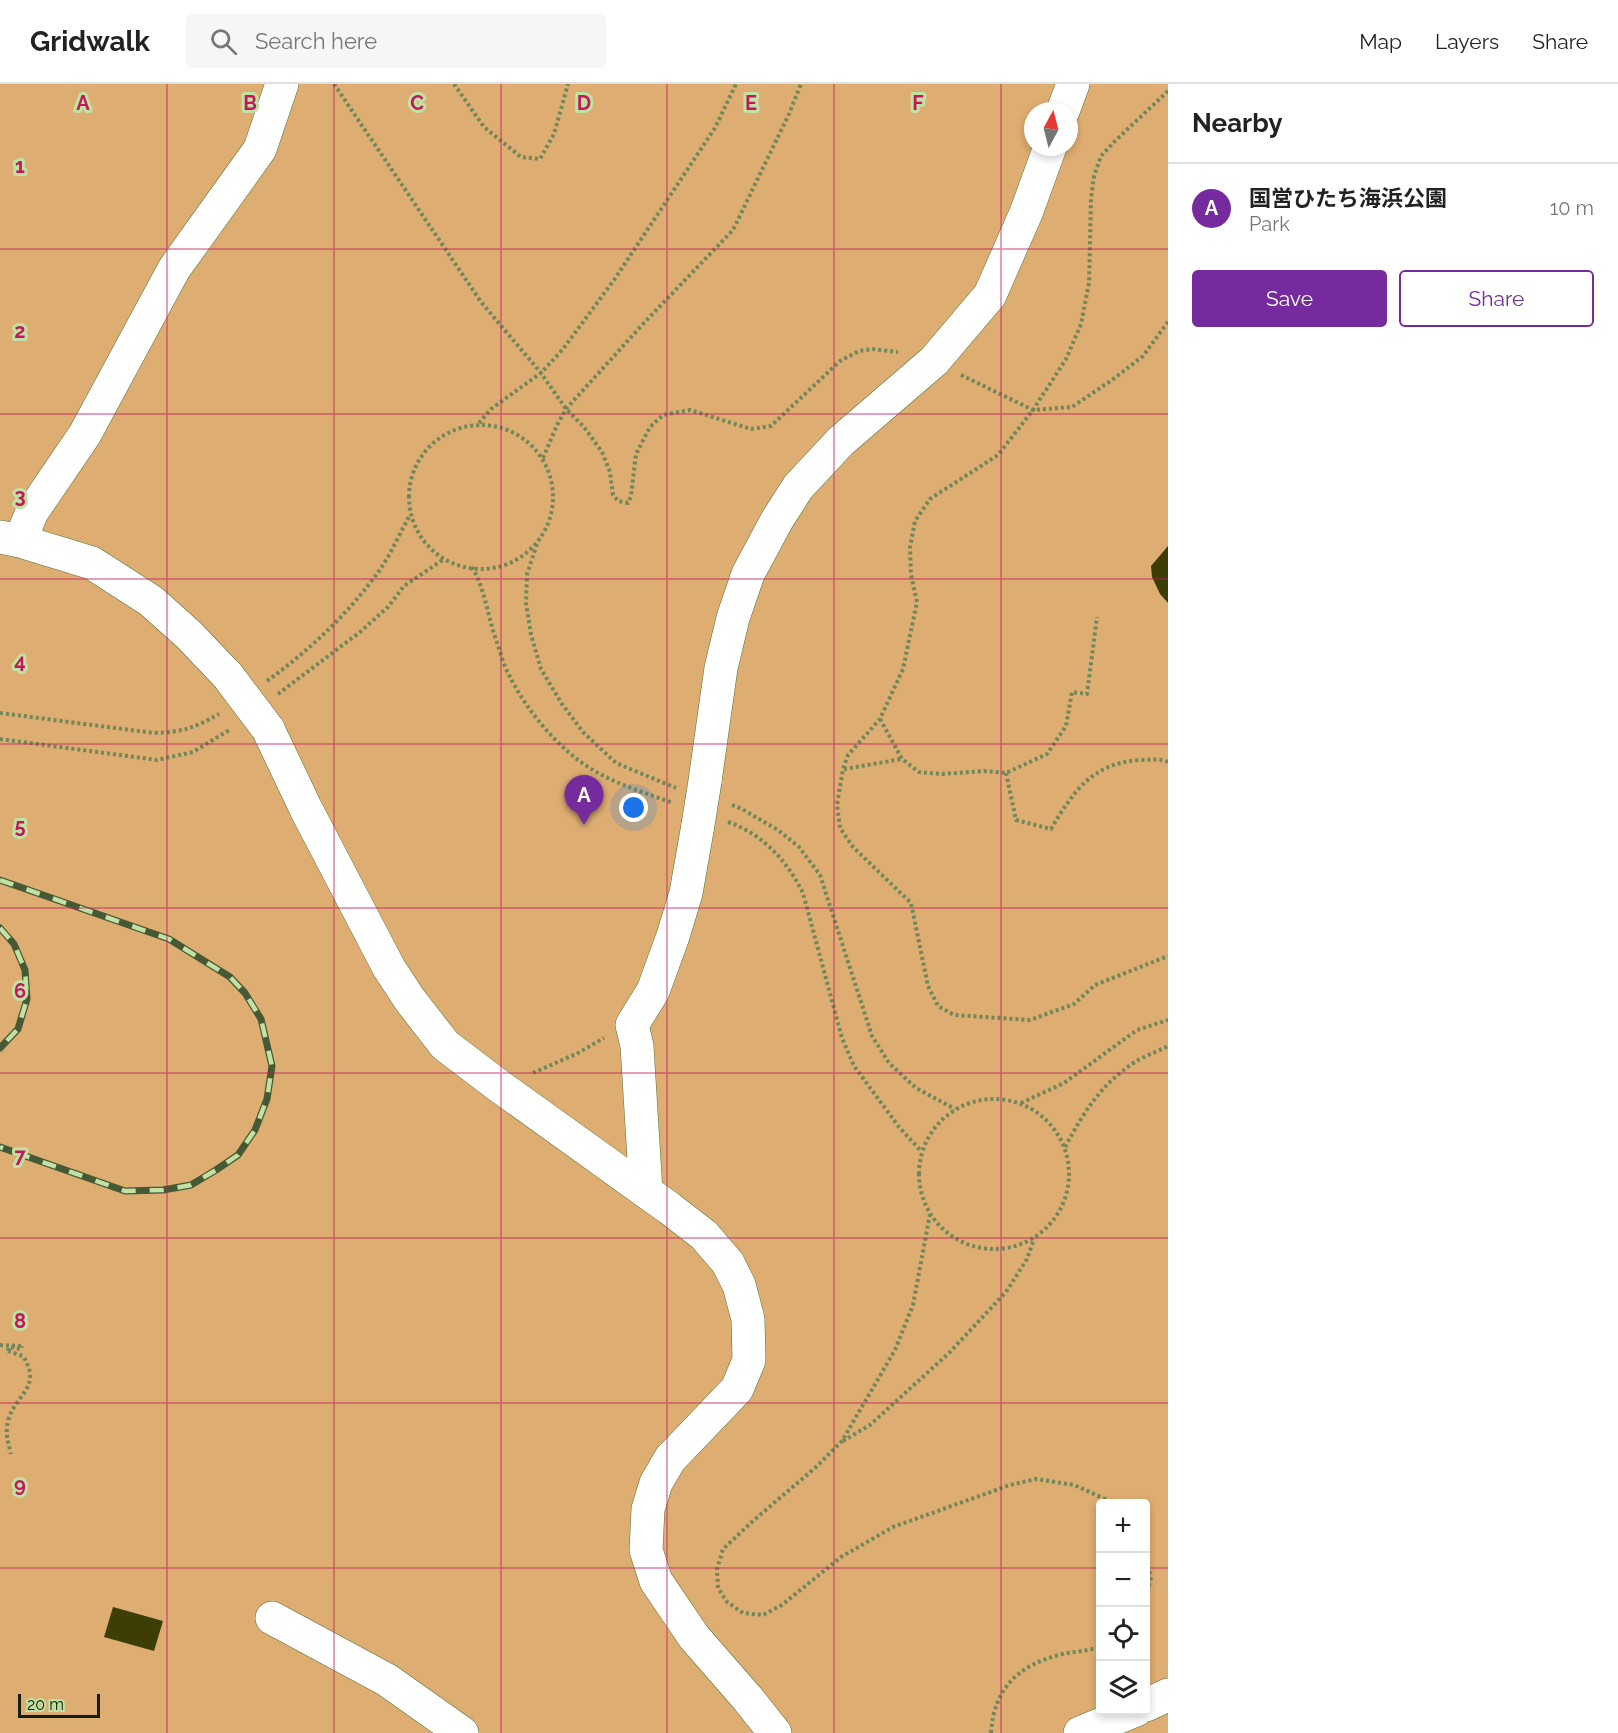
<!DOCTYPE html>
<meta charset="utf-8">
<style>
body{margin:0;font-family:Raleway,"Noto Sans JP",sans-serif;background:#f6f6f6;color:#222}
.controls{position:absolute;right:18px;bottom:18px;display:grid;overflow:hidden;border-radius:6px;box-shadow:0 3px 9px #0003}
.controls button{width:54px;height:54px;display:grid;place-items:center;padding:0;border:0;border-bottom:2px solid #e0e0e0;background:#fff;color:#222;font:30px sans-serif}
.compass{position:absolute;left:1024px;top:18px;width:54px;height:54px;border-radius:50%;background:#fff;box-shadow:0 3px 9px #0003;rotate:7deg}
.scale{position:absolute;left:18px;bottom:15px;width:82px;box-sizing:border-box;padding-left:6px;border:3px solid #131f07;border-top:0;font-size:16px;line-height:21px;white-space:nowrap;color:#131f07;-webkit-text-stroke:4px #c1e2a4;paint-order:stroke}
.you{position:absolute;left:634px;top:724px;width:21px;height:21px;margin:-15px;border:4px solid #fff;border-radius:50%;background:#1a73e8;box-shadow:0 0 0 9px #1a73e833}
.badge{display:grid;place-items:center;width:39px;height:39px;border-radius:50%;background:#752b9d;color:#fff;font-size:20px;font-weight:700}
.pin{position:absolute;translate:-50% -50px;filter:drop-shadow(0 2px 3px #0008)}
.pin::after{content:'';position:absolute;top:32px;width:21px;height:18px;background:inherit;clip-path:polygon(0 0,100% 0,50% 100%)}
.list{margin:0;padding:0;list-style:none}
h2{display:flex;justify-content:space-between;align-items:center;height:78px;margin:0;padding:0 24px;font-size:26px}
h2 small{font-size:20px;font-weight:400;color:#767676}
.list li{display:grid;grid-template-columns:39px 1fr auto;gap:18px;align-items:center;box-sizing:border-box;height:90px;padding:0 24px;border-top:2px solid #e0e0e0}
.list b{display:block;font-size:22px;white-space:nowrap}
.list p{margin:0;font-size:20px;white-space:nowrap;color:#767676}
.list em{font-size:20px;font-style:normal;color:#767676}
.actions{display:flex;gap:12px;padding:18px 24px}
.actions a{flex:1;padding:14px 0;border:2px solid #752b9d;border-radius:6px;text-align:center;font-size:21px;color:#752b9d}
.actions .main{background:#752b9d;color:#fff}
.icon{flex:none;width:33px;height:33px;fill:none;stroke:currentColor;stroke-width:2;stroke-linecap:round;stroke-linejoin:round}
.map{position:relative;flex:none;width:1168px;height:1649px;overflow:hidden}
header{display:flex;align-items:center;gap:36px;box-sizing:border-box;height:84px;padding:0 30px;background:#fff;border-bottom:2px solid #e0e0e0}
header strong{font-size:28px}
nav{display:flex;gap:33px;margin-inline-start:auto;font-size:21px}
.search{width:420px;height:54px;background:#f6f6f6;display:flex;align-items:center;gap:15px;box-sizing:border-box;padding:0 21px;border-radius:6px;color:#767676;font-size:22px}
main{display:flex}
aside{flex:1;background:#fff}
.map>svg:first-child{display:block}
.green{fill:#dead72;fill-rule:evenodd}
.building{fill:#3d3e06}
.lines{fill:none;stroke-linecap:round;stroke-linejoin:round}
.street-casing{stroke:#557137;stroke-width:34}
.path{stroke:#6f8759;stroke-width:4;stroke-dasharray:3 3;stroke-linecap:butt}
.street{stroke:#fff;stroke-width:33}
.rail-casing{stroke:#465935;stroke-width:7}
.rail{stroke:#c1e2a4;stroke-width:4.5;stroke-dasharray:14;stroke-linecap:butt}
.street-bridge-casing{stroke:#557137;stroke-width:34;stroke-linecap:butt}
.street-bridge{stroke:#fff;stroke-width:33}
.grid{fill:none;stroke:#c2185b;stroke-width:1.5;stroke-opacity:0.55}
.grid-label{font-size:20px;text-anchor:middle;font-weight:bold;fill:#c2185b;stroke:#c1e2a4;stroke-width:6;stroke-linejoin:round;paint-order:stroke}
</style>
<header>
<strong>Gridwalk</strong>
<div class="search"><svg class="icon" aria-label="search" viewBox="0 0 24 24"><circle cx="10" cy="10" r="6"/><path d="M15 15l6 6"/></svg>Search here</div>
<nav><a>Map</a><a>Layers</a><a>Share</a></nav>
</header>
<main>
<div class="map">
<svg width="1168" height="1649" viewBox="0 0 1168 1649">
<rect width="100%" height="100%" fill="#b4d597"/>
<!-- green -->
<path class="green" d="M0 0H1168V1649H0ZM1033 27H1069V63H1033ZM1100 1420H1146V1626H1100Z"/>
<!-- building -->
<path class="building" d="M1168 462V519L1160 510 1152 493 1151 482Z
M113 1523 163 1537 154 1567 104 1553Z"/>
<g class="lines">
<!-- street casing -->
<g class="street-casing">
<path id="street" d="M1063 27 1073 0
M0 453 20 457 92 479 151 517 189 551 228 592
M20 457 32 428 85 350 174 185 260 65 282 0
M268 645 306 725 389 884 410 916 445 961 499 1002 669 1124 704 1151 728 1179 739 1201 748 1235 749 1276 737 1305 670 1375 656 1399 648 1425 646 1466 656 1497 694 1553 748 1615 775 1649
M705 697 721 584 733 534 748 490 777 436 798 403 841 357 934 277 990 211 1026 129 1050 63
M646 1108 637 962 632 941 653 907 673 852 686 809 698 741
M272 1534 387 1596 462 1649
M1146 1621 1168 1611
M1080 1649 1136 1626"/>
</g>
<!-- path -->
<path class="path" d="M334 0 481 218 541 289 566 325 584 343 602 368 610 388 613 411 618 417 628 419 631 412 636 370 650 343 663 331 690 326 751 345 771 342 840 277 859 267 872 265 898 268
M454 0 484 43 521 73 540 75 554 50 568 0
M1168 7 1115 57 1101 72 1094 92 1091 115 1089 199 1081 240 1066 275 1033 326 998 371 930 415 915 437 910 463 911 491 917 518 903 585 880 635 848 671 843 685 837 721 840 744 853 763 911 819 928 902 938 922 954 931 1030 936 1074 920 1095 901 1168 872
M961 291 1033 326 1072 323 1112 296 1143 272 1168 238
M479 339 491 325 541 289 563 265 614 196 715 44 736 0
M409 413a72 72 0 1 1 144 0a72 72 0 1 1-144 0Z
M543 374 557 341 566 325 643 240 733 146 789 30 801 0
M537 460 527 490 526 519 531 551 541 585 562 620 583 648 616 679 676 704
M472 483C486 507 488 536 498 561 501 571 504 582 509 591 526 626 560 667 593 686 618 701 646 709 673 719
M267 597C310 566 348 530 379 487 391 470 400 449 410 431
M278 610 360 548 388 523 404 502 444 475
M0 629 154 649C183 648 194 644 219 630
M880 635 902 675 919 688 942 690 984 687 1006 689 1047 670 1066 642 1072 608 1087 610 1097 533
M0 655 157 676 193 668 231 645
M844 685 902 675
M1006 689 1016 736 1051 745C1073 708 1092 679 1140 676 1150 676 1159 674 1168 678
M732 721 742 725 778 746 799 763 820 791 872 952 889 979 916 1004 955 1025
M728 738C763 750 787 777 803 809L842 954 854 982 899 1043 921 1067
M533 989 578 969 604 954
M919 1090a75 75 0 1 1 150 0a75 75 0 1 1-150 0Z
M1021 1019 1064 999 1137 946 1168 936
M1065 1063C1085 1027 1099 1002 1135 978 1144 972 1157 968 1168 962
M930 1130 913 1221 895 1266 842 1357 815 1384 754 1436 723 1465 717 1485 718 1504 727 1518 743 1529 763 1531 782 1521 841 1473 893 1443 1010 1401 1036 1395 1074 1401 1105 1415 1109 1420
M0 1261 22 1262
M8 1267 23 1272C43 1304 15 1310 8 1337 5 1349 8 1358 11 1370
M8 1267 9 1263 21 1265 22 1262
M843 1357 870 1341 949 1269 1006 1208 1027 1175 1034 1155
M1146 1476 1151 1493 1146 1514
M991 1649C994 1605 1017 1582 1059 1571 1073 1567 1088 1568 1100 1562"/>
<!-- street -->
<use href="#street" class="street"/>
<!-- rail casing -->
<g class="rail-casing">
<path id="rail" d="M0 796 169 855 230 893 245 909 261 935 272 982 267 1015 255 1046 238 1071 216 1086 191 1101 163 1106 125 1107 0 1063
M0 844 14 860 25 886 27 915 18 945 0 964"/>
</g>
<!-- rail -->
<use href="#rail" class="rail"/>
<!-- street-bridge casing -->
<g class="street-bridge-casing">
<path id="street-bridge" d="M228 592 268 645
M698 741 705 697"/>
</g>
<!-- street-bridge -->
<use href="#street-bridge" class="street-bridge"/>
</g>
<!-- grid -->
<path class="grid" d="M167 0V1649M334 0V1649M501 0V1649M667 0V1649M834 0V1649M1001 0V1649M0 165H1168M0 330H1168M0 495H1168M0 660H1168M0 824H1168M0 989H1168M0 1154H1168M0 1319H1168M0 1484H1100M1146 1484H1168"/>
<g class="grid-label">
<text x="83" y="26">A</text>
<text x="250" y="26">B</text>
<text x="417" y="26">C</text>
<text x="584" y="26">D</text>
<text x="751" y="26">E</text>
<text x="918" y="26">F</text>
<text x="20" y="89">1</text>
<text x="20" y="254">2</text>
<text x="20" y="419">3</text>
<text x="20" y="584">4</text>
<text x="20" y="749">5</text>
<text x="20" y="914">6</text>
<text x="20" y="1079">7</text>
<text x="20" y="1244">8</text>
<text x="20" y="1408">9</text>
</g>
</svg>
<div class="controls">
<button>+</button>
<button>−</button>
<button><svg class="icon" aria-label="locate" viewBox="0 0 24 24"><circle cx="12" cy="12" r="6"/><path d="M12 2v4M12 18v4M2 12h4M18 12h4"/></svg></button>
<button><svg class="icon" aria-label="layers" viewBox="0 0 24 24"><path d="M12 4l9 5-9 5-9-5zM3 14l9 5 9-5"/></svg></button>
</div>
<svg class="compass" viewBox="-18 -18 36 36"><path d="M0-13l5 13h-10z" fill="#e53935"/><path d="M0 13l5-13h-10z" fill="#767676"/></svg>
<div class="scale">20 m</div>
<div class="you"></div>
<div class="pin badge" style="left:584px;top:741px">A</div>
</div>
<aside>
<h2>Nearby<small></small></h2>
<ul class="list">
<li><span class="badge">A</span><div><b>国営ひたち海浜公園</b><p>Park</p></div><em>10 m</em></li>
</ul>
<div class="actions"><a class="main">Save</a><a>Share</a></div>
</aside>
</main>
